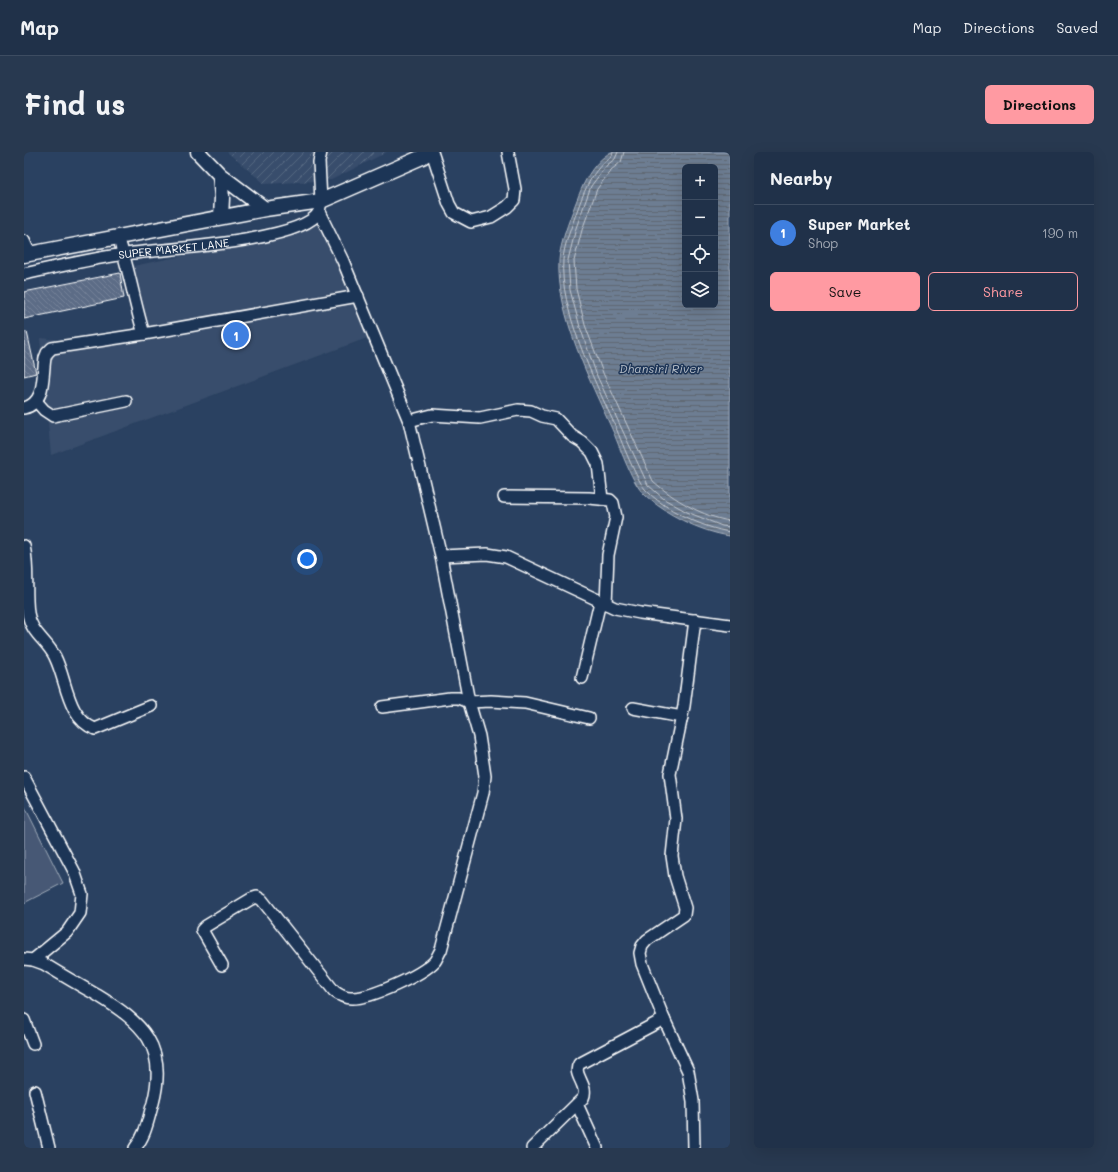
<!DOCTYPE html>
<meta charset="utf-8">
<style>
body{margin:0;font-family:Mali,sans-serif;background:#283950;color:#f1f3f6}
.controls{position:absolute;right:12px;top:12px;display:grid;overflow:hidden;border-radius:6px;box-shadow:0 4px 16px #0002}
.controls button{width:36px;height:36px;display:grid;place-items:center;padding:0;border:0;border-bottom:1px solid #3d4c61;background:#203149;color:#f1f3f6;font:20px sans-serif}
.you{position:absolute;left:283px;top:407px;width:14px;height:14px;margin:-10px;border:3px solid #fff;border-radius:50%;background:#1a73e8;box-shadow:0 0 0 6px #1a73e833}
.badge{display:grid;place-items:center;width:26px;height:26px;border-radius:50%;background:#ff9aa2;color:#fff;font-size:13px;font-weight:700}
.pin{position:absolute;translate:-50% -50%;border:2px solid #fff;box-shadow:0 1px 4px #0006}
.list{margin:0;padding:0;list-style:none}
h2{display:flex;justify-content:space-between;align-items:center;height:52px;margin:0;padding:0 16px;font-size:17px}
h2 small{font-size:13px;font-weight:400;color:#a2a9b4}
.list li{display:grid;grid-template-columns:26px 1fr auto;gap:12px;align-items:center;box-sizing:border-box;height:56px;padding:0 16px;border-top:1px solid #3d4c61}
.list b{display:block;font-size:15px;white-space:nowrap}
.list p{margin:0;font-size:13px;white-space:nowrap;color:#a2a9b4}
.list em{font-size:13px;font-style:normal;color:#a2a9b4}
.actions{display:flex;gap:8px;padding:12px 16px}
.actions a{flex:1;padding:9px 0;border:1px solid #ff9aa2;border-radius:6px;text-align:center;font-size:14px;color:#ff9aa2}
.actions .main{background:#ff9aa2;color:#111}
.icon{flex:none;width:22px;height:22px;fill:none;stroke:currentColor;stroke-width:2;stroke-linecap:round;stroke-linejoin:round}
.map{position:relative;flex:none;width:706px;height:996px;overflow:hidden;border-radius:6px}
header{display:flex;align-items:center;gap:24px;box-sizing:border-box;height:56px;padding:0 20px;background:#203149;border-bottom:1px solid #3d4c61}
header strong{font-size:19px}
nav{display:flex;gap:22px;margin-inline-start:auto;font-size:14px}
.intro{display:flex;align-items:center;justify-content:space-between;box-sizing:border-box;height:96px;padding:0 24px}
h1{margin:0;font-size:28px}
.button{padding:10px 18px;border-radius:6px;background:#ff9aa2;color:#111;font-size:14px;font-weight:700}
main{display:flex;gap:24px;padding:0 24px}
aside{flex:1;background:#203149;border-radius:6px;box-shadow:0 4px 16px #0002}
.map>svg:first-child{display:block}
.built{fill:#394e6c}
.industrial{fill:url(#industrial-furrows)}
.green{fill:#465975;stroke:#a2acba}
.water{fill:url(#water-rules);stroke:#a7b1be;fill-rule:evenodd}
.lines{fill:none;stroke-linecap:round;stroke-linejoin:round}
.shore{stroke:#c5cbd3;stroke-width:1}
.building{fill:url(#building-back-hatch);stroke:#fff}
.minor-casing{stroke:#fff;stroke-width:14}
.major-casing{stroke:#fff;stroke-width:17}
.minor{stroke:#1d3557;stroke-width:11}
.major{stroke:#1d3557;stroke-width:14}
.labels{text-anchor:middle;stroke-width:3;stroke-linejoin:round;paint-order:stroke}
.street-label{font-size:11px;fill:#fff;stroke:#1d3557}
.water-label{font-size:12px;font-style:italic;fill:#b6bec8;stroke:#1d3557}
</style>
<header>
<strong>Map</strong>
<nav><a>Map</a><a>Directions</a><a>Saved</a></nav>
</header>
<div class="intro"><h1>Find us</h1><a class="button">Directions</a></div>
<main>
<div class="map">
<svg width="706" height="996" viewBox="0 0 706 996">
<defs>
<pattern id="industrial-furrows" width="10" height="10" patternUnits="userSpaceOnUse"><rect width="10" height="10" fill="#394e6c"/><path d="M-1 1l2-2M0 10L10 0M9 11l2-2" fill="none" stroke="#576982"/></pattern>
<pattern id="water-rules" width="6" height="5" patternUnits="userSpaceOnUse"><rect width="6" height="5" fill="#6d7d92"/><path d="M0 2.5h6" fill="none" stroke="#5e6772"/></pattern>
<pattern id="building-back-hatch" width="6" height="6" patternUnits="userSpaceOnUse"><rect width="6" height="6" fill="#5b6c86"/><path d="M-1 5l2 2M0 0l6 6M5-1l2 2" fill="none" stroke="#748298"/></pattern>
</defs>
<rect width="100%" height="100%" fill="#2a4161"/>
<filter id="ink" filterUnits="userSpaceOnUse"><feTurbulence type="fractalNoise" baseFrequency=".025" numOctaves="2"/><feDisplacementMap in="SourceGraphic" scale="8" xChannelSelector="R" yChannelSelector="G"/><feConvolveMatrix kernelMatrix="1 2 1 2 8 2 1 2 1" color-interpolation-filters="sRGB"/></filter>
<g filter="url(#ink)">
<!-- built -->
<path class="built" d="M294 66 327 133 343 186 27 303 16 186 36 188 113 180 100 116 254 84Z"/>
<!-- industrial -->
<path class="industrial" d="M203 0H363L307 28 241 32Z"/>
<!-- green -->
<path class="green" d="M0 653 39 731 0 751Z"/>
<!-- water -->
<path class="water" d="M587 0H706V384C677 380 638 361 618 340 607 328 595 293 588 277 566 229 532 161 535 108 536 92 545 69 551 53 559 32 567 12 587 0ZM661 15H691V153H661Z"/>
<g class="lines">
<!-- shore -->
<path class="shore" d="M589 0 588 4C568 18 561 37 553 59 548 74 540 92 539 108 535 156 570 228 590 271 597 288 611 325 621 337 639 357 679 376 706 380
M594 0 591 7 583 13 567 34 552 76 544 108 546 138 556 175 573 224 624 333 640 347 663 360 698 374 706 375
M600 0 597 10 587 18 573 37 558 78 550 109 552 137 561 173 579 221 629 329C649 347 679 365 706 369"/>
</g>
<!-- building -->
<path class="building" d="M96 121 100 146 0 167V140Z
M0 180H3L12 221 0 224Z"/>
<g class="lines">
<!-- minor casing -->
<g class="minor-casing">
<g id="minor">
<path d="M408 0 425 52 430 61 447 70 467 65 483 55 490 48 491 37 484 0"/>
<path d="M94 85C105 116 110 150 120 182"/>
<path d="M0 89 6 102"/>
<path id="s1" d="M0 122C34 115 68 106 102 102 138 97 278 90 295 60"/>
<path d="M13 250 20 258 29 264 102 249"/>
<path d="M0 256C22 251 18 224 21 206L23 201 28 196 120 182 334 144"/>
<path d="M385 269 408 263 456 266 494 258 507 259 518 264 532 267 548 284 558 290 568 300 574 312 578 347"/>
<path d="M480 345 565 346 586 348 589 351 592 365 584 403 582 452"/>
<path d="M0 394C5 416 1 439 4 461 7 482 23 488 31 505 43 529 43 566 71 577L127 554"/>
<path d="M417 404 463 402 482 405 591 456 616 461 706 473"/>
<path d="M558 526 576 450"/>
<path d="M358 555 426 546H435L445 550 467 549 501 551 565 566"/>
<path d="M609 556 658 565"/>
<path d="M0 625 50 719 58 742 56 761 43 780 9 808"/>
<path d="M0 807 9 808 20 812C38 823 55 833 73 843 119 871 144 894 129 951 124 967 122 983 111 996"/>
<path d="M198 813 178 778 182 774 227 747 233 745 238 748 310 839C315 843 320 846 327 846 346 847 398 823 411 809 413 806 415 801 417 798L459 641 461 624 455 584 445 550 417 404 385 269 319 109 295 60 297 49 295 10 297 0"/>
<path d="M0 868 9 892"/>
<path d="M11 939 25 996"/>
<path d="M553 952 573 996"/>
<path d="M508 996 559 946C565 933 548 923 555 912L640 867"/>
<path d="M670 996 669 949 664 919 640 867 618 812 616 801 618 794 623 788 660 763 661 756 651 724 648 704 652 667 646 622 660 554 671 468"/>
</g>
</g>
<!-- major casing -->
<g class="major-casing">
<path id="major" d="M174 0 196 23 241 57
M196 23 198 46 197 65
M0 103 241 57 297 49 398 5 405 0"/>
</g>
<!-- minor -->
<use href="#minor" class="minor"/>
<!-- major -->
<use href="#major" class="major"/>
</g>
</g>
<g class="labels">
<!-- street labels -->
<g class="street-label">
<text dy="4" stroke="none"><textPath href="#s1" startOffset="152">SUPER MARKET LANE</textPath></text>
</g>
<!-- water labels -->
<g class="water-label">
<text x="637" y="221">Dhansiri River</text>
</g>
</g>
</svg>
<div class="controls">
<button>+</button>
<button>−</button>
<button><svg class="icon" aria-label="locate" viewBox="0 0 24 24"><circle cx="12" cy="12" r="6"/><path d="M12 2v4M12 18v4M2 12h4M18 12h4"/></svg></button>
<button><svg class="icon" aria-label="layers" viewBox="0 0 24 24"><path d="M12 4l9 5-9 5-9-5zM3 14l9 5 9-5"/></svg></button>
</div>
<div class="you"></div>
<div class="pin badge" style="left:212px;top:183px;background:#3f7fe0">1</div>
</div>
<aside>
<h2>Nearby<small></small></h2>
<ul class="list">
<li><span class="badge" style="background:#3f7fe0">1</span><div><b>Super Market</b><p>Shop</p></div><em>190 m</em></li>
</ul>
<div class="actions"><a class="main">Save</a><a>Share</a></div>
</aside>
</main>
